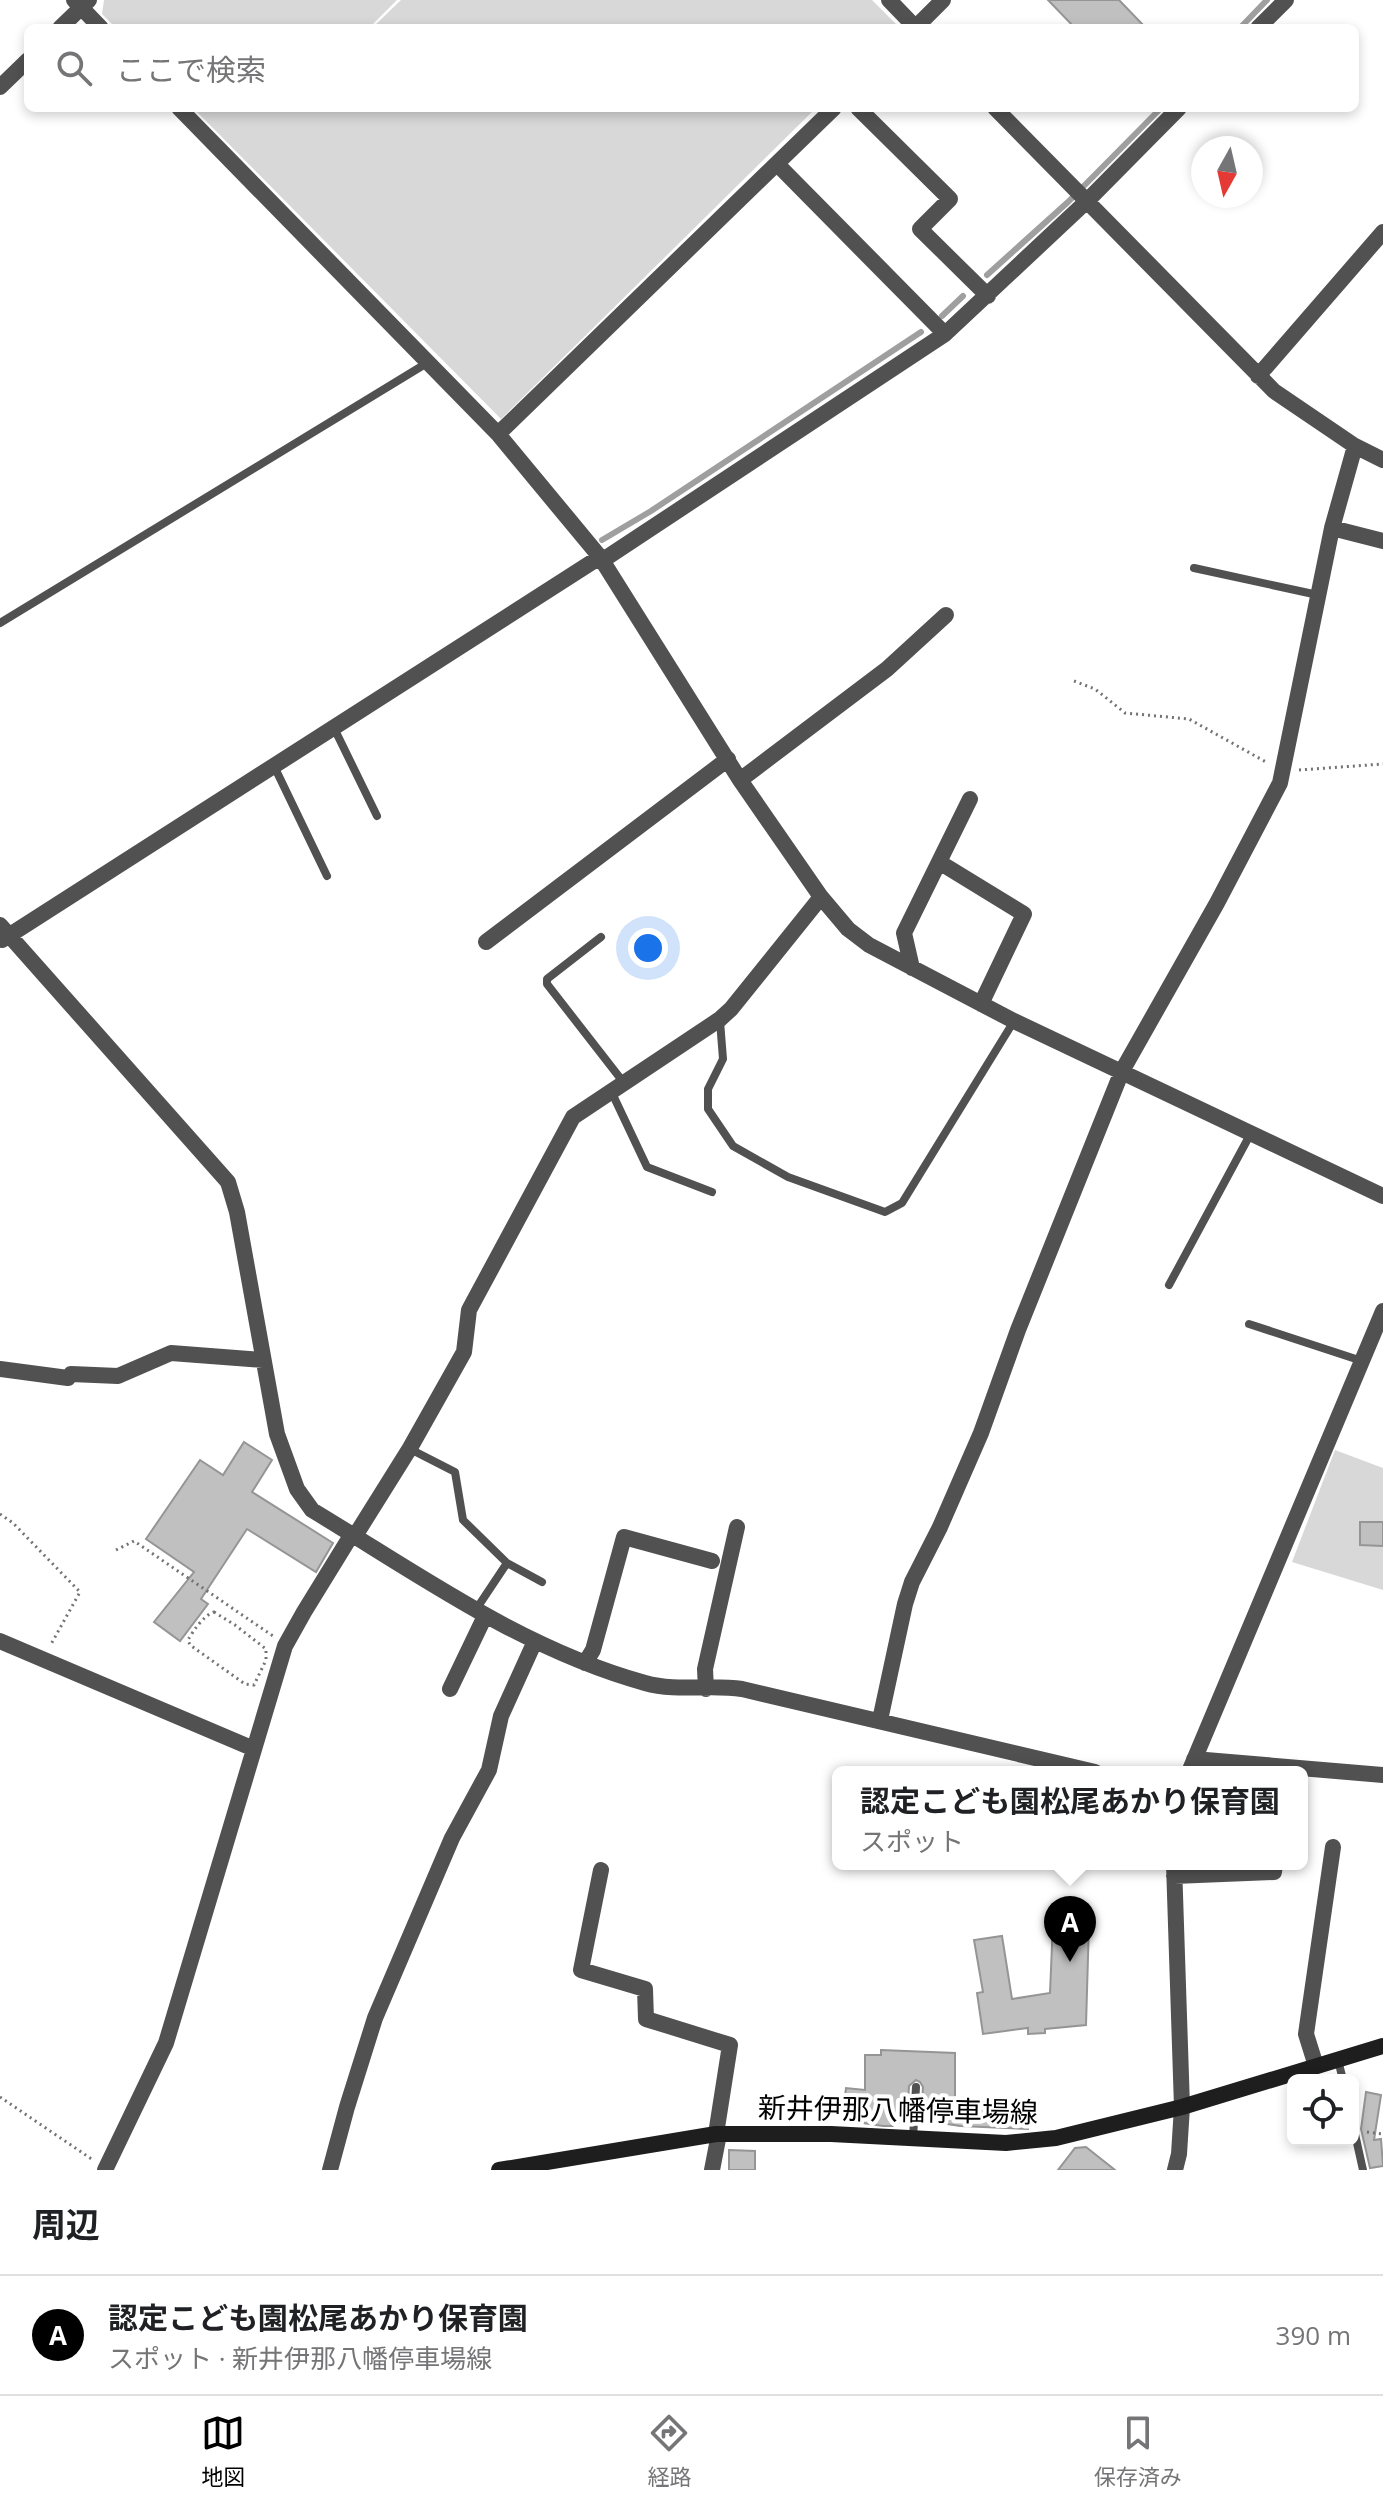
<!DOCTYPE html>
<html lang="ja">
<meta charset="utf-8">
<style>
body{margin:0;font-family:"Open Sans","Noto Sans JP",sans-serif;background:#f6f6f6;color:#202124}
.controls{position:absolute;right:24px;bottom:24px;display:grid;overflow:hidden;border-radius:12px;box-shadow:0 4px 12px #0003}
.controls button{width:72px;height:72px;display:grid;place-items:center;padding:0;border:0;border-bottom:2px solid #e0e0e0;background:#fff;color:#202124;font:40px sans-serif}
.compass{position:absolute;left:1191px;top:136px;width:72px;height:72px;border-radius:50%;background:#fff;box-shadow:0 4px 12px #0003;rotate:188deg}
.you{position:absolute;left:648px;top:948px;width:28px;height:28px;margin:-20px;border:6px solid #fff;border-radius:50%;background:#1a73e8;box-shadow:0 0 0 12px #1a73e833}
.badge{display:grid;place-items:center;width:52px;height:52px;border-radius:50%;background:#000;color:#fff;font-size:26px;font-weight:700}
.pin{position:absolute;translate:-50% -66px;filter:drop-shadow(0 2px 4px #0008)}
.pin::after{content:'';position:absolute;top:42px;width:28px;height:24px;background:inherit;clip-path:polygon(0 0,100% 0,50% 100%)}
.popup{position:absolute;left:832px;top:1766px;width:476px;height:104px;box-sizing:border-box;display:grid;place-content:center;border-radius:12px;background:#fff;filter:drop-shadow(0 2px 6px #0005);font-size:26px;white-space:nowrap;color:#757577}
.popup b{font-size:30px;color:#202124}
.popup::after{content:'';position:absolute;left:50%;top:100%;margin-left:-16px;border:16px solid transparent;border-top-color:#fff}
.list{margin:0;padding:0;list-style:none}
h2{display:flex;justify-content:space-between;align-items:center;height:104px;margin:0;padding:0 32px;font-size:34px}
h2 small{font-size:26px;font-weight:400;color:#757577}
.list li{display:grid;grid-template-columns:52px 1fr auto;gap:24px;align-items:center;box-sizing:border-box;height:120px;padding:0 32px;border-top:2px solid #e0e0e0}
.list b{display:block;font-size:30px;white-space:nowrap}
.list p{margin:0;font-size:26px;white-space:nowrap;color:#757577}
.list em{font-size:26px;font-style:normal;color:#757577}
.icon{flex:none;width:44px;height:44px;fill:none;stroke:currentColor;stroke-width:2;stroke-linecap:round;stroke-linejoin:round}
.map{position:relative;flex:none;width:1383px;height:2170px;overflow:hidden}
.search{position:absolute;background:#fff;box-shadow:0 4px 12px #0003;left:24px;right:24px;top:24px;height:88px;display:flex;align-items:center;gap:20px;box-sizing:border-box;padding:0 28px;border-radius:12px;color:#757577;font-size:30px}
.sheet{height:224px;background:#fff}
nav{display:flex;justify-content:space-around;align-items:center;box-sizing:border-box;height:112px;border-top:2px solid #e0e0e0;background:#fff;font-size:22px;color:#757577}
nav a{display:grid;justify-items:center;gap:4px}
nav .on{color:#000}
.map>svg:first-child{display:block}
.green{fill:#d8d8d8}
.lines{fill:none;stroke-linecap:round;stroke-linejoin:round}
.stream{stroke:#9f9f9f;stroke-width:6}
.building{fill:#c0c0c0;stroke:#959595;stroke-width:2}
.path{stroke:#737373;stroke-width:3;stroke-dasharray:2 4;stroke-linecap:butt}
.service{stroke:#515151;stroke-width:8}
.minor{stroke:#515151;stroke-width:16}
.tertiary{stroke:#515151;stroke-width:16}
.secondary{stroke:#1e1e1e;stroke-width:16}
.labels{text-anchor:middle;stroke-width:8;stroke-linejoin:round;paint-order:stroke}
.street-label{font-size:28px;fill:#000;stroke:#fff}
</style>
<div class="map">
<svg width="1383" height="2170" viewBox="0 0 1383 2170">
<rect width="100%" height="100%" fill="#fff"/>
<!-- green -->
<path class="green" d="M104 0H397L369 28H116L102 14Z
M401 0H872L899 27 372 28Z
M193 108H816L501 419Z
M1335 1450 1383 1468V1590L1292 1562Z"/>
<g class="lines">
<!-- stream -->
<path class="stream" d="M1240 28 1267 0
M987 275 1068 202 1161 108
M942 316 963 296
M602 540 651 511 921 332"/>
</g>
<!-- building -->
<path class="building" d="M1048 0H1119L1146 28H1075Z
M244 1442 272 1460 252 1492 333 1543 316 1572 247 1529 201 1599 208 1604 180 1641 154 1622 194 1572 146 1539 200 1460 223 1475Z
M1360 1522H1383V1546L1360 1545Z
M1053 1921 1089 1923 1086 2025 1045 2029V2033L1028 2034V2028L983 2034 977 1993 983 1992 974 1940 1002 1936 1012 1999 1050 1993Z
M881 2050 955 2053V2097L1008 2100V2105L1029 2106 1028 2129 960 2126 921 2120 923 2087 920 2082 916 2080 909 2086 907 2118 901 2117 900 2123 893 2122V2126H883L842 2120 846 2088 865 2090V2055H881Z
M1366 2092 1381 2095 1374 2140 1381 2139 1383 2166 1370 2168 1361 2129Z
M1086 2147 1115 2170H1058L1075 2148Z
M729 2150 755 2151V2170H729Z"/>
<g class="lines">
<!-- path -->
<path class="path" d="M1074 681 1095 689 1125 713 1189 719 1266 762
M1299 770 1383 764
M0 1514 13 1523 80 1592 50 1646
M116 1550 134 1541 273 1636
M214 1612 235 1625 266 1649V1660L254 1685 245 1684 190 1645 188 1640C193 1631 204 1615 214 1612Z
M0 2097 93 2160
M1367 2132 1383 2134"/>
<!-- service -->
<path class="service" d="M1194 568 1318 595
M0 623 427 363
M334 728 377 816
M274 766 327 876
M601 937 547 979V984L624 1083
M720 1021 723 1059 708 1089V1109L733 1146 788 1177 885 1212 902 1203 1014 1021
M612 1093 647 1167 712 1192
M1169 1285 1251 1133
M1249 1324 1362 1361
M410 1449 455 1472 463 1520 507 1563 542 1582
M475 1611 507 1563
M1338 2060 1343 2080
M1353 2125 1363 2170
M913 2138 916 2087"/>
<!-- minor -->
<path class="minor" d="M74 0 101 28
M889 0 916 28
M915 28 943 0
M1258 28 1286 0
M179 108 498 434 600 557 740 780 821 897 848 929 869 945 1014 1021 1383 1196
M858 108 950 199 920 229 988 296
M995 108 1274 391 1355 446 1383 460
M777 164 945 334
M1258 376 1383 232
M498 434 834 108
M1332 528 1383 541
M603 560 945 334 1087 201 1179 108
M740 780 887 669 946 615
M939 862 1024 914 981 1004
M0 925 228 1182 237 1212 277 1434 297 1489 312 1510C420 1575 522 1649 645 1683 677 1692 710 1684 742 1689L1095 1772
M2 940 600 557
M486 942 728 759
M912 968 904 933 970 799
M0 1369 68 1378 71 1374 118 1376 171 1353 263 1360
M355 1536 410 1448 464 1352 469 1310 573 1117 720 1019 731 1009 821 897
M0 1641 254 1749
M585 1663 593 1650 624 1537 712 1561
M450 1689 485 1616
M706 1689 705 1669 737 1527
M880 1720 905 1604 912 1582 940 1527 981 1433 1018 1330 1122 1071 1217 903 1280 783 1332 528 1355 446
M1194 1759 1383 1775
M1189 1772 1383 1311
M1174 1864 1182 2107
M601 1870 581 1970 645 1989 646 2019 730 2045 716 2134
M1174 1876 1274 1872 1275 1864
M1316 2066 1306 2034 1333 1847
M105 2170 166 2043 285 1646 304 1612 352 1534
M330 2170 347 2107 375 2018 452 1838 489 1770 501 1716 535 1641
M712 2170 719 2134"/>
<!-- tertiary -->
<path class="tertiary" d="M60 28 89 0
M0 87 28 60
M1175 2170 1179 2154 1182 2107"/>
<!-- secondary -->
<path class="secondary" d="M499 2170 716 2134H831L1006 2143 1056 2138 1182 2107 1383 2046"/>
</g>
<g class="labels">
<!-- street labels -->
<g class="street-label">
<text transform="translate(898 2110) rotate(1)" y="10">新井伊那八幡停車場線</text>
</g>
</g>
</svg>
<div class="controls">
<button><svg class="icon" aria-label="locate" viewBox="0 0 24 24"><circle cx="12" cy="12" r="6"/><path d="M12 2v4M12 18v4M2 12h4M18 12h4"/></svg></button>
</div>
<svg class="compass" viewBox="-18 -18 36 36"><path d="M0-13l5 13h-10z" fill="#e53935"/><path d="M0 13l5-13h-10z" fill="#757577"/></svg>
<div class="you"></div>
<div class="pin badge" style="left:1070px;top:1962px">A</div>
<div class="popup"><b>認定こども園松尾あかり保育園</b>スポット</div>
<div class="search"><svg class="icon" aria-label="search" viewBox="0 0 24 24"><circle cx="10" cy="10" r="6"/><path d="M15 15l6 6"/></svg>ここで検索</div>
</div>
<section class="sheet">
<h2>周辺<small></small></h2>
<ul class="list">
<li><span class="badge">A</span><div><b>認定こども園松尾あかり保育園</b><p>スポット · 新井伊那八幡停車場線</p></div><em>390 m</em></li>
</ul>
</section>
<nav>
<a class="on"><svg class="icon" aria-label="map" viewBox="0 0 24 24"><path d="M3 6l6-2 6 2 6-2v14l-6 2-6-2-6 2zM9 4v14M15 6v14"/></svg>地図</a>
<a><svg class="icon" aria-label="directions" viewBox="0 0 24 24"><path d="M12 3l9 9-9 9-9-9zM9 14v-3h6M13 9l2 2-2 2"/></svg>経路</a>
<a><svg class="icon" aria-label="saved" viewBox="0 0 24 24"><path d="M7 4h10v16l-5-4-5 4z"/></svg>保存済み</a>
</nav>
